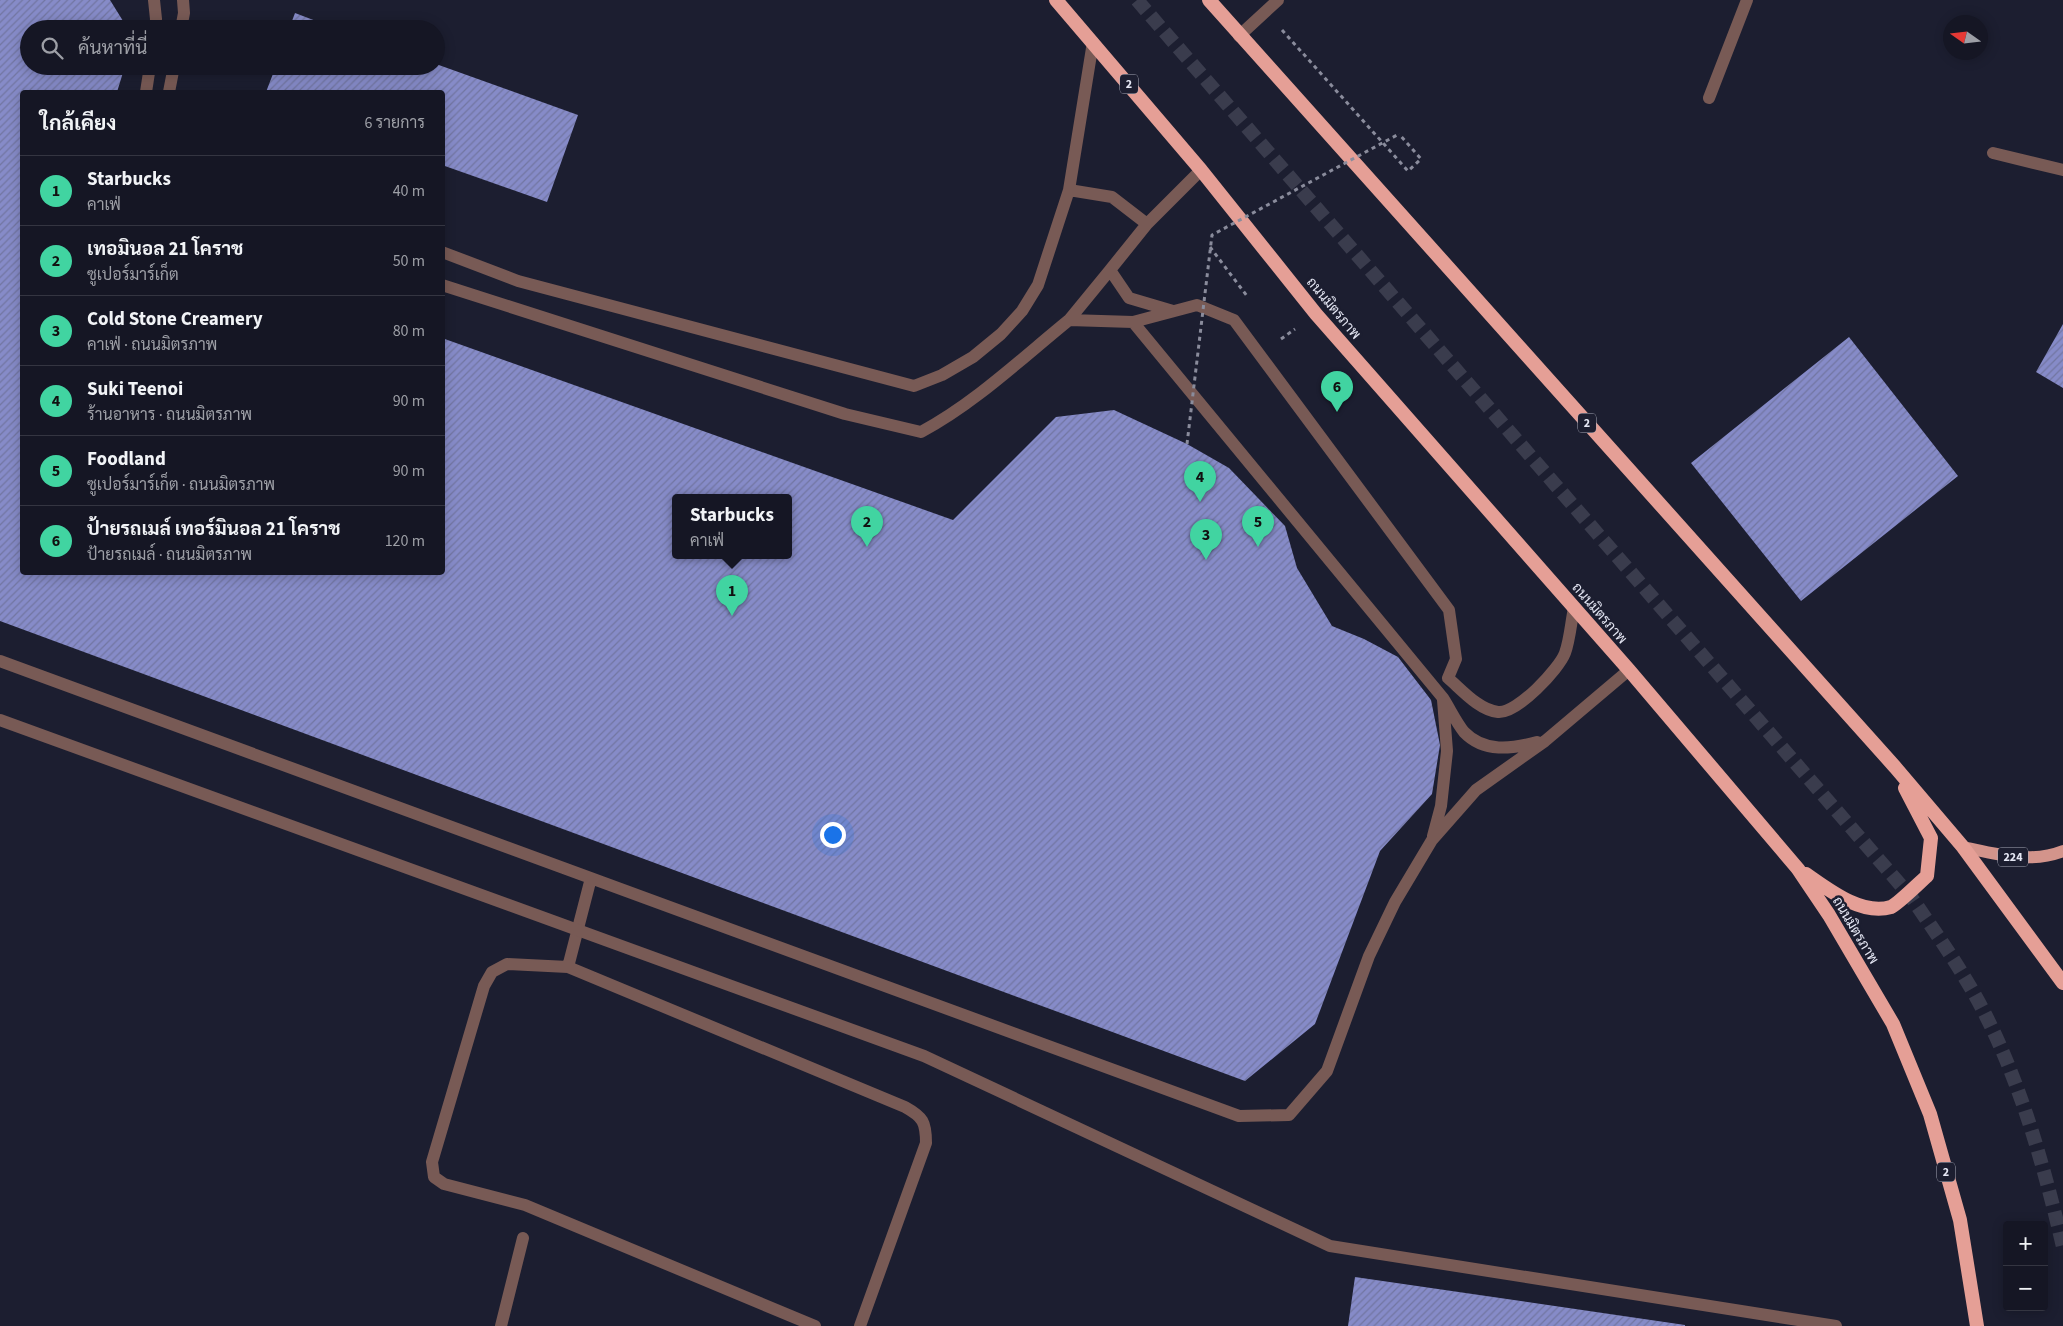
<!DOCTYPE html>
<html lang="th">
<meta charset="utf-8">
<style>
body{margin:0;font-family:"Source Sans 3",Sarabun,sans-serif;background:#1e1f2c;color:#f1f3f6}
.controls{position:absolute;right:15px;bottom:15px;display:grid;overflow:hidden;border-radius:5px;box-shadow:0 2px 12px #0003}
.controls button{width:45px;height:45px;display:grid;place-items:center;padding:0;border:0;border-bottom:1px solid #343541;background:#151624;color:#f1f3f6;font:25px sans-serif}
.compass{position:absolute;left:1943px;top:15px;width:45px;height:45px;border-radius:50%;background:#151624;box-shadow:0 2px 12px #0003;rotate:284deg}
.you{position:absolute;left:832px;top:834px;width:18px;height:18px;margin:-12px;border:4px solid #fff;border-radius:50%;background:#1a73e8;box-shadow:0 0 0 8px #1a73e833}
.badge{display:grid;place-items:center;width:32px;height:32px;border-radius:50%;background:#41d4a1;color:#111;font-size:16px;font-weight:700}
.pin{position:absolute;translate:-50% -41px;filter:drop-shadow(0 1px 2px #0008)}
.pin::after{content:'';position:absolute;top:26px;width:18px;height:15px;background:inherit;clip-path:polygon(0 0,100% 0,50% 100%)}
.popup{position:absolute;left:672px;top:494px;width:120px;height:65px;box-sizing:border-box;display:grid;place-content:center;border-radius:5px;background:#151624;filter:drop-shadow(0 1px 4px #0005);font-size:16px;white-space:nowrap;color:#9d9fa6}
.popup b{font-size:19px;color:#f1f3f6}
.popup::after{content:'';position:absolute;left:50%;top:100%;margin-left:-10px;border:10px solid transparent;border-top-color:#151624}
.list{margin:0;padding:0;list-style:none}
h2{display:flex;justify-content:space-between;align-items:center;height:65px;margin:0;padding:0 20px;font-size:21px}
h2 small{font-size:16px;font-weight:400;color:#9d9fa6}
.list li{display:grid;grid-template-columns:32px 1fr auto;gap:15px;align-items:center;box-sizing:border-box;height:70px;padding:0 20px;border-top:1px solid #343541}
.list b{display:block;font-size:19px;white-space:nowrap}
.list p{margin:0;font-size:16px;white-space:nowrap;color:#9d9fa6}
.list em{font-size:16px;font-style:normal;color:#9d9fa6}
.icon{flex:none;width:28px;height:28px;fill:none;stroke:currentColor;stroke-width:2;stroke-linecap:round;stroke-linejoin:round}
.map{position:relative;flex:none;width:2063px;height:1326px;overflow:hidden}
.search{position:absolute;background:#151624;box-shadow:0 2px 12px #0003;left:20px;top:20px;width:425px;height:55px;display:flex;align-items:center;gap:12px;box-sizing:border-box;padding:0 18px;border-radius:28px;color:#9d9fa6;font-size:19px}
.panel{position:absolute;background:#151624;box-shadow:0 2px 12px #0003;left:20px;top:90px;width:425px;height:485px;border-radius:5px}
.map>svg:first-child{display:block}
.building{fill:url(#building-hatch);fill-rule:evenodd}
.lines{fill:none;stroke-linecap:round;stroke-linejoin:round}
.trunk-tunnel{stroke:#3a3c4d;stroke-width:14;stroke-dasharray:14 7;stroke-linecap:butt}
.path{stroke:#8a8c9c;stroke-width:3;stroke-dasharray:4 4;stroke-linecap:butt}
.service{stroke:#785a55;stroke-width:12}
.minor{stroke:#785a55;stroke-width:12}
.primary{stroke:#d3948b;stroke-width:12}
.trunk{stroke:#e59f96;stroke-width:14}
.path-bridge{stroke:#8a8c9c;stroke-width:3;stroke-dasharray:4 4;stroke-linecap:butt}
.labels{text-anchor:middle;stroke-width:5;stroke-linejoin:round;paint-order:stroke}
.shield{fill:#1c1e30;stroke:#a9abb9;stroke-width:1}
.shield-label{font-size:12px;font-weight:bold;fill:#e5e7f4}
.street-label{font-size:14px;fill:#e5e7f4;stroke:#1c1e30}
</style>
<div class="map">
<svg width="2063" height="1326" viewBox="0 0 2063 1326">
<defs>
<pattern id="building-hatch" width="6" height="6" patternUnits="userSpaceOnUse" patternTransform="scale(1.25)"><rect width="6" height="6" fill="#868bc8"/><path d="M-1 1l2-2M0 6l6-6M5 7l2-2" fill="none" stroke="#7276a2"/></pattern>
</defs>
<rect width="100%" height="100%" fill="#1c1e30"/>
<!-- building -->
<path class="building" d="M0 0H110L128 29H29V66H125L117 92H22V572H442V338L953 520 1056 417 1114 410 1187 444 1229 468 1285 526 1297 568 1332 626 1364 639 1398 657 1431 700 1440 745 1432 794 1380 851 1315 1024 1245 1081 0 621ZM676 497H788V555H676Z
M295 13 337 29H289Z
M436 64 578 115 547 202 442 165V92H266L276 66H436Z
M2063 324V388L2036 372Z
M1849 337 1958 476 1801 601 1691 463Z
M1355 1277 1685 1325V1326H1348Z"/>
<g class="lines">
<!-- trunk-tunnel -->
<path class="trunk-tunnel" d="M1137 0 1911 897C1938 936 1965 974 1986 1016 2022 1087 2045 1170 2063 1247"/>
<!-- path -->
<path class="path" d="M1282 30 1408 171 1421 159 1399 134
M1210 247 1247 296
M1281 339 1295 329"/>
<!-- service -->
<path class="service" d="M154 0 156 19 155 29
M181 29 184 13 183 0
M1239 36 1278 0
M146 92 150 66
M169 92 174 66
M1709 98 1747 0
M1069 190 1112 197 1147 224
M442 252 518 281 914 386 942 375 973 357 1001 334 1022 311 1038 285 1069 190 1093 42
M442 285 845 414 921 432C975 403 1021 359 1069 320L1133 322
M1173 311 1129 298 1110 270 1147 224 1201 170
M1069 320 1110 270
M0 661 1239 1116 1289 1115 1327 1071 1369 956 1395 902 1432 840 1476 790 1545 741 1629 670
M1537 742C1512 749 1484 753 1464 732 1456 722 1450 709 1443 698L1133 322 1197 305 1234 320 1449 610 1456 659 1448 678C1462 690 1479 710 1498 712 1517 714 1559 669 1565 653 1570 639 1571 622 1574 608
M1433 836 1441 806 1447 751 1443 700
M568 967 591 878
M815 1326 525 1205 444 1184 434 1177 432 1162 484 986 492 972 507 964 568 967 905 1107C923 1117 926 1122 926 1143L860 1326"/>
<!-- minor -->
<path class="minor" d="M1993 153 2063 170
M0 720 924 1056 1330 1246 1836 1326
M501 1326 523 1238"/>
<!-- primary -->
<path class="primary" d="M1963 847C1996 854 2030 864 2063 851"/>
<!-- trunk -->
<path class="trunk" d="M1056 0 1201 170 1316 314 1629 670 1798 869 1829 915 1893 1024 1930 1114 1960 1220 1977 1326
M1209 0 1895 767 1963 847 2063 983
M1806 874C1829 890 1862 916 1891 907 1898 904 1920 882 1927 876L1931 838 1905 788"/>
<!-- path-bridge -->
<path class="path-bridge" d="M1187 444 1212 235 1399 134"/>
</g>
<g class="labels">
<!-- shield labels -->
<g class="shield">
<rect x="1120" y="74.5" width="18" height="19" rx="4"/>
<rect x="1578" y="413.5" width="18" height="19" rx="4"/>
<rect x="1998" y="847.5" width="30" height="19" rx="4"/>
<rect x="1937" y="1162.5" width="18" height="19" rx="4"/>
</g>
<g class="shield-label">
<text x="1129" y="88">2</text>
<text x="1587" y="427">2</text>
<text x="2013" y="861">224</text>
<text x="1946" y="1176">2</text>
</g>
<!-- street labels -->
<g class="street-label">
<text transform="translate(1334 308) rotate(50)" y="5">ถนนมิตรภาพ</text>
<text transform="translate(1600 613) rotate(49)" y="5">ถนนมิตรภาพ</text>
<text transform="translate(1856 930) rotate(59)" y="5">ถนนมิตรภาพ</text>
</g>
</g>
</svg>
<div class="controls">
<button>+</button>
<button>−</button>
</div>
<svg class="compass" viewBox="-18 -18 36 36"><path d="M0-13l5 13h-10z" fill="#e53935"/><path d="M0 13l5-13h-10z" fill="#9d9fa6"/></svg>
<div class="you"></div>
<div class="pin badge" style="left:732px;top:616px">1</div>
<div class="popup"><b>Starbucks</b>คาเฟ่</div>
<div class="pin badge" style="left:867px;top:547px">2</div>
<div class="pin badge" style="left:1206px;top:560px">3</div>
<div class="pin badge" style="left:1200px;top:502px">4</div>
<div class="pin badge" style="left:1258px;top:547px">5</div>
<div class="pin badge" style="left:1337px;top:412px">6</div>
<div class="search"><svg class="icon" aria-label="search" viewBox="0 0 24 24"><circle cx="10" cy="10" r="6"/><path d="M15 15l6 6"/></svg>ค้นหาที่นี่</div>
<section class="panel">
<h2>ใกล้เคียง<small>6 รายการ</small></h2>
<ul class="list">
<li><span class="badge">1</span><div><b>Starbucks</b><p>คาเฟ่</p></div><em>40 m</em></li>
<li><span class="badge">2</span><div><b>เทอมินอล 21 โคราช</b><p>ซูเปอร์มาร์เก็ต</p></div><em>50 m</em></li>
<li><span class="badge">3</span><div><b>Cold Stone Creamery</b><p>คาเฟ่ · ถนนมิตรภาพ</p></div><em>80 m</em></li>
<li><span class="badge">4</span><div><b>Suki Teenoi</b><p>ร้านอาหาร · ถนนมิตรภาพ</p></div><em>90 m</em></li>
<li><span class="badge">5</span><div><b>Foodland</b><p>ซูเปอร์มาร์เก็ต · ถนนมิตรภาพ</p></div><em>90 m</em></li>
<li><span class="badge">6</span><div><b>ป้ายรถเมล์ เทอร์มินอล 21 โคราช</b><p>ป้ายรถเมล์ · ถนนมิตรภาพ</p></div><em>120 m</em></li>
</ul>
</section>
</div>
